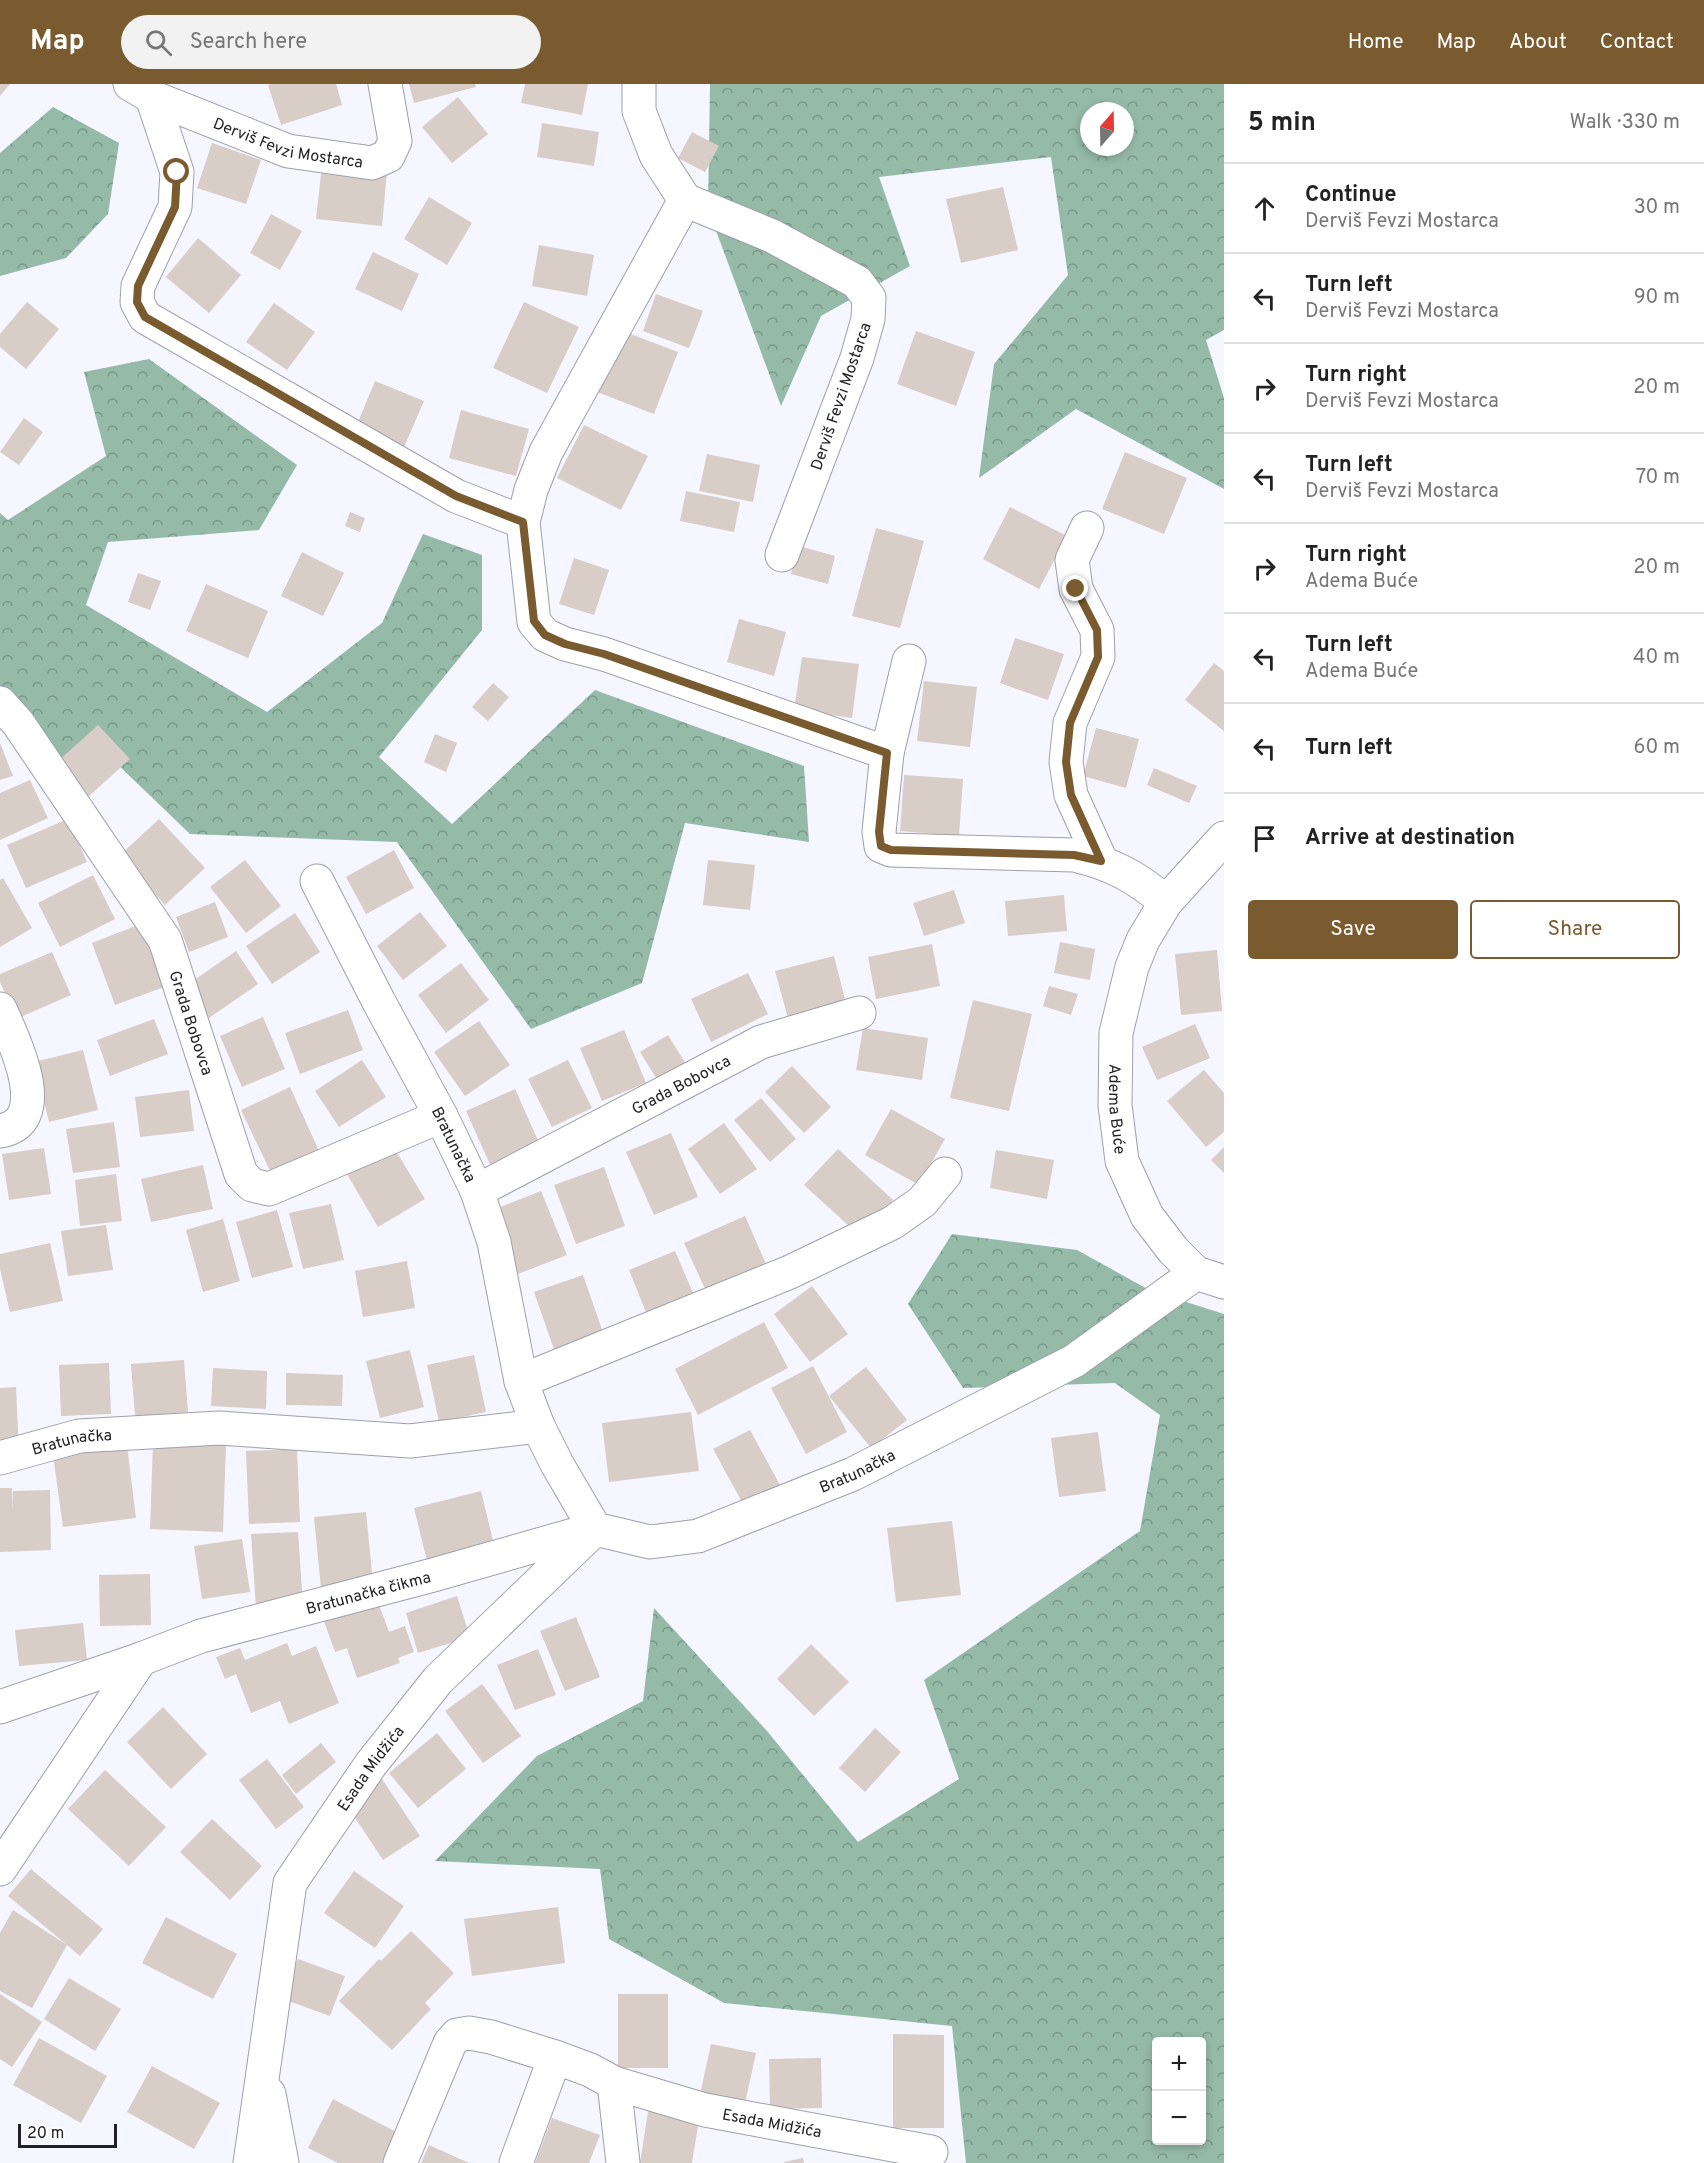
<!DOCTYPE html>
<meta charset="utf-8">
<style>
body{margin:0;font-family:Overpass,sans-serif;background:#f2f2f2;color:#222}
.controls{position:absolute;right:18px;bottom:18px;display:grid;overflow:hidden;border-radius:6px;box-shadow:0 3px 9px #0003}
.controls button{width:54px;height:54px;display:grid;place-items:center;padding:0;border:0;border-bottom:2px solid #e0e0e0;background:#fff;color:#222;font:30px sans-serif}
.compass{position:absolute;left:1080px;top:18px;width:54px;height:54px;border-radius:50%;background:#fff;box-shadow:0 3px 9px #0003;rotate:20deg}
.scale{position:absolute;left:18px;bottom:15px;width:99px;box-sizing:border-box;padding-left:6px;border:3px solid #222226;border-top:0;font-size:16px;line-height:21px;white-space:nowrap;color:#222226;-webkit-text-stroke:4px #fff;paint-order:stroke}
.stop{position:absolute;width:18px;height:18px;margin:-14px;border:4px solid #795b2f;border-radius:50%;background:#fff}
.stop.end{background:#795b2f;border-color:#fff;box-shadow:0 2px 6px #0008}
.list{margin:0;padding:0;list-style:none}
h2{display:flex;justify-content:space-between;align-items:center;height:78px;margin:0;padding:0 24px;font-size:26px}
h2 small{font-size:20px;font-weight:400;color:#767676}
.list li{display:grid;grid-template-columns:39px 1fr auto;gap:18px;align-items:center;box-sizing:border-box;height:90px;padding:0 24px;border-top:2px solid #e0e0e0}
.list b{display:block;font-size:22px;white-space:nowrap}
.list p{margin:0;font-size:20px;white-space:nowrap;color:#767676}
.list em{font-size:20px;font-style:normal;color:#767676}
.actions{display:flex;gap:12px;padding:18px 24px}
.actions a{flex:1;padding:14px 0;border:2px solid #795b2f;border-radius:6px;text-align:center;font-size:21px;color:#795b2f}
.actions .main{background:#795b2f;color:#fff}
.icon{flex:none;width:33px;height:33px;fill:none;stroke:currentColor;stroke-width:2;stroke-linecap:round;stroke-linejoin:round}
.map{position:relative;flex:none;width:1224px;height:2079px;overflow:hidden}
header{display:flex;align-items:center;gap:36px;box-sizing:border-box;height:84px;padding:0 30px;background:#795b2f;color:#fff}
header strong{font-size:28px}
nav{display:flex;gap:33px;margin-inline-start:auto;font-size:21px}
.search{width:420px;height:54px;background:#f2f2f2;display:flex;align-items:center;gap:15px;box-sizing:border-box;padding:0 21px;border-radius:33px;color:#767676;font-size:22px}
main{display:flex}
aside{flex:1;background:#fff}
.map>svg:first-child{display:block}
.forest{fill:url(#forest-crowns);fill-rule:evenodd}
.building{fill:#d8cdc7}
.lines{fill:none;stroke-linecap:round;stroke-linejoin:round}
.street-casing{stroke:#9ea0aa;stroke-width:35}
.secondary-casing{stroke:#9ea0aa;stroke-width:35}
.street{stroke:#fff;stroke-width:33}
.secondary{stroke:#fff;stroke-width:33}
.route{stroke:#795b2f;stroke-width:8}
.labels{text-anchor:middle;stroke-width:4.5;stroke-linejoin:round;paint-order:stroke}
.street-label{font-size:16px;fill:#222226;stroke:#fff}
</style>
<header>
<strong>Map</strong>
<div class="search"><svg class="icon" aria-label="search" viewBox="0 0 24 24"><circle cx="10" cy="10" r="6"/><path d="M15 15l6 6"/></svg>Search here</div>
<nav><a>Home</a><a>Map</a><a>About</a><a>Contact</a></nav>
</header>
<main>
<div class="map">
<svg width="1224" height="2079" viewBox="0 0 1224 2079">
<defs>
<pattern id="forest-crowns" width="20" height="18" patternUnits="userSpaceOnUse" patternTransform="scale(1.5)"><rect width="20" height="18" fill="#95baa8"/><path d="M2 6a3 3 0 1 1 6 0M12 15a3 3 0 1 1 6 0" fill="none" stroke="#799789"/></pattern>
</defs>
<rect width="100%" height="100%" fill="#f5f6ff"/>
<!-- forest -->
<path class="forest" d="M710 0H1224V246L1206 256 1224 314V405L1076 325 979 394 994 280 1068 191 1051 73 879 93 910 182 821 232 781 322 708 125ZM1089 27H1125V63H1089Z
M53 23 119 59 108 130 66 174 0 192V69Z
M149 275 297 381 259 446 108 458 86 521 267 628 382 539 423 450 482 471V546L379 673 452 740 595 606 804 682 809 758 685 739 642 899 531 945 397 758 190 750 115 678 29 676 0 642V429L8 436 106 372 84 288Z
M952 1150 1077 1166 1151 1207 1224 1230V2079H966L952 1942 724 1919 609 1855 600 1785 435 1777 537 1672 643 1617 654 1524 767 1647 858 1758 959 1695 924 1596 1140 1447 1160 1331 1115 1299 963 1304 908 1220ZM1156 1958H1202V2056H1156Z"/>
<!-- building -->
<path class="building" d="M0 0H10L0 12Z
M271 0H336L342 21 281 41 268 1Z
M409 0H475L476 3 414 19Z
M525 0H588L582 31 521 19Z
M458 13 488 50 452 79 422 43Z
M542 39 599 48 594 82 537 73Z
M692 48 719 62 705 88 678 74Z
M212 59 261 76 246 120 197 104Z
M322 81 387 87 382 142 316 135Z
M1003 103 1018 166 961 179 946 115Z
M429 113 472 139 447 181 404 155Z
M271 130 302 147 280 186 250 169Z
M198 154 241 191 209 229 166 193Z
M539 161 594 171 587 212 532 202Z
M373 168 419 190 402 227 355 205Z
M656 210 703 227 689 264 643 247Z
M27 218 59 245 26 285 0 263V250Z
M524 218 579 243 547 309 493 284Z
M274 219 315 248 287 286 246 258Z
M620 246 678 268 654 330 597 308Z
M916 247 975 268 956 322 897 300Z
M375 297 424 317 404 363 356 343Z
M461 326 529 345 516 392 449 374Z
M24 334 43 348 19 381 0 368Z
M584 341 648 372 621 426 557 394Z
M1125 368 1187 394 1164 450 1102 425Z
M707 370 760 381 753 418 699 407Z
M686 407 740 418 734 448 680 437Z
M1010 423 1067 452 1039 505 983 475Z
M350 428 365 434 360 448 345 442Z
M876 444 924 457 900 544 852 532Z
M799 462 835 472 828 500 791 490Z
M302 468 344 489 323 532 281 512Z
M574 474 609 486 594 531 559 520Z
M138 489 161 497 150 526 128 518Z
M206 500 268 527 248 574 186 547Z
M739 535 786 548 774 592 727 578Z
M1015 554 1064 570 1048 616 1000 599Z
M802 573 859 580 852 634 794 626Z
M1214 579 1224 587V647L1185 616Z
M924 597 977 603 970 663 917 657Z
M493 599 509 613 488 637 472 623Z
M98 641 130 675 88 713 57 678Z
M1096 644 1139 655 1126 704 1083 692Z
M435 650 457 659 446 688 424 678Z
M0 659 13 692 0 696Z
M1154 684 1197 702 1189 719 1147 701Z
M904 691 963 695 959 752 900 747Z
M30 696 48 734 0 756V709Z
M68 735 87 778 26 804 7 761Z
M159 735 205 784 165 821 119 772Z
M394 766 414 804 366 830 346 793Z
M245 776 281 822 246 849 210 803Z
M708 776 755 781 750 826 703 821Z
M93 791 115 835 60 863 38 819Z
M3 794 32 844 0 863V796Z
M954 806 965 839 924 852 913 819Z
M1064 811 1067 847 1008 852 1005 817Z
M215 818 228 853 189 868 176 833Z
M420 828 447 862 403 896 377 862Z
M295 829 320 868 272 900 246 862Z
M143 839 167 902 115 921 92 859Z
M1060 858 1095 865 1090 896 1054 889Z
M932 860 940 902 876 915 868 873Z
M1217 866 1222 927 1181 931 1175 870Z
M236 867 258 900 209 934 187 901Z
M52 868 71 911 16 935 0 898V890Z
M834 872 848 927 790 941 775 887Z
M461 879 489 916 446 949 418 911Z
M748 889 768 930 711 958 691 915Z
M1049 902 1078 910 1071 931 1043 922Z
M973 916 1032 930 1009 1027 950 1014Z
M348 926 363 966 300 990 285 949Z
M263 933 285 985 242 1003 220 952Z
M154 935 168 970 110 992 97 956Z
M479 937 510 981 465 1012 434 968Z
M1195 940 1210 974 1157 996 1142 963Z
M863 944 928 954 922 996 856 986Z
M624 946 646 999 602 1017 580 964Z
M668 951 686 980 658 997 640 968Z
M83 966 98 1026 49 1038 34 978Z
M362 976 386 1013 339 1043 315 1007Z
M568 976 592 1024 552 1043 528 995Z
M792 982 831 1023 804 1049 765 1008Z
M1204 986 1224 1009V1048L1206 1063 1167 1017Z
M290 1003 320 1069 272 1091 241 1026Z
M515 1005 541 1063 492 1085 466 1027Z
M189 1006 194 1047 140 1053 135 1013Z
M761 1014 796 1055 770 1078 734 1036Z
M891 1025 945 1055 919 1101 865 1071Z
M114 1038 120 1083 73 1089 66 1045Z
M724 1039 757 1085 720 1110 688 1065Z
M671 1049 698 1113 654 1131 626 1068Z
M390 1057 425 1115 378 1143 344 1085Z
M1224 1063V1089L1211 1076Z
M44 1064 51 1110 9 1116 2 1070Z
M838 1065 893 1116 860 1152 804 1101Z
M996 1066 1054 1076 1047 1115 990 1104Z
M203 1081 213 1125 151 1138 141 1095Z
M604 1083 625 1142 576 1160 554 1101Z
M116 1090 122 1137 80 1142 75 1096Z
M541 1107 567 1171 518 1190 493 1126Z
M331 1120 344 1176 303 1185 289 1129Z
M277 1126 293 1183 252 1194 236 1138Z
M745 1132 766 1180 706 1207 684 1159Z
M223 1135 240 1197 203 1208 186 1146Z
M106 1141 113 1186 68 1192 61 1147Z
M50 1159 63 1217 10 1228 0 1185V1170Z
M675 1167 697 1218 650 1238 629 1186Z
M407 1177 415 1224 363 1233 355 1187Z
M583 1191 606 1257 557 1274 534 1208Z
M812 1202 848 1250 810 1278 774 1230Z
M764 1238 788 1284 698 1331 675 1285Z
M410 1266 424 1323 380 1334 366 1277Z
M474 1271 486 1328 439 1338 427 1281Z
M184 1276 188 1328 135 1332 131 1280Z
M109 1279 111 1330 61 1332 59 1281Z
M813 1282 847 1348 806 1370 771 1304Z
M866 1283 907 1336 871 1364 829 1312Z
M213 1284 267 1287 266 1325 211 1322Z
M286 1289 343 1291 342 1322 286 1321Z
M16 1303 19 1368 0 1369V1304Z
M691 1328 699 1387 609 1398 602 1339Z
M750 1346 780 1401 743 1420 713 1365Z
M1098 1348 1106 1407 1059 1413 1051 1354Z
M153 1359 226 1361 223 1448 150 1445Z
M127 1361 136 1434 63 1443 53 1371Z
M297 1365 300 1438 249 1440 246 1367Z
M0 1404H12L13 1427V1407L50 1406 51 1466 0 1468Z
M481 1407 494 1461 427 1477 414 1424Z
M366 1428 373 1499 321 1504 314 1433Z
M952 1437 961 1511 896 1518 887 1444Z
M298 1448 303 1521 256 1524 251 1450Z
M242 1455 250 1508 202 1515 194 1462Z
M150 1490 151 1541 100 1542 99 1491Z
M457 1512 470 1553 418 1569 406 1529Z
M378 1518 389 1548 405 1542 414 1568 398 1574 400 1579 357 1594 347 1564 335 1568 324 1537Z
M576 1533 600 1593 565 1607 540 1547Z
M83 1539 87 1576 19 1582 15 1546Z
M287 1559 292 1572 316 1562 339 1619 289 1640 280 1617 251 1629 236 1590 225 1595 216 1573 240 1564 245 1576Z
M811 1560 849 1598 814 1632 777 1595Z
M538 1565 556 1611 515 1626 497 1581Z
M482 1600 521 1652 483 1679 445 1627Z
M163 1623 207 1670 171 1705 127 1658Z
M875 1644 901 1668 865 1708 839 1684Z
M437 1649 466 1685 418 1724 389 1689Z
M321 1659 336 1678 296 1710 282 1691Z
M267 1675 304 1723 276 1745 239 1696Z
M105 1686 166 1743 129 1782 68 1725Z
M382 1695 420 1752 383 1776 346 1720Z
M212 1735 262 1782 230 1816 180 1768Z
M31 1785 103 1845 80 1872 67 1861 32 1924 0 1907V1849L13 1826 67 1861 8 1812Z
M354 1787 404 1822 375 1864 324 1829Z
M558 1823 565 1879 472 1892 464 1835Z
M166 1833 237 1870 213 1915 142 1879Z
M411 1847 454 1889 425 1919 431 1925 392 1966 339 1917 379 1875 381 1877Z
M298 1875 345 1892 330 1932 283 1915Z
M69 1894 121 1925 95 1967 44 1935Z
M0 1910 42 1938 12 1983 0 1975Z
M618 1910H668V1984H618Z
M893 1950 944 1951V2044H893Z
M39 1954 107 1992 81 2039 13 2001Z
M711 1960 756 1969 744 2024 699 2015Z
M821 1974 822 2024 770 2025 769 1975Z
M152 1982 220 2019 194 2065 127 2028Z
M333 2015 398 2049 382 2079H338L308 2064Z
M649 2021 700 2030 692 2079H640Z
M552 2034 600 2051 589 2079H535Z
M429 2061 469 2079H421Z
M803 2074 804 2079H784V2078Z"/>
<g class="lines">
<!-- street casing -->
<g class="street-casing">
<g id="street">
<path id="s1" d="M130 0 152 13 288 67 372 79 388 72 395 57 385 0"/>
<path d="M639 0V27L656 71 685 116 772 152 857 198 869 214 868 235 857 274 782 471"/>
<path d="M152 13 177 88 175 123 138 202 137 218 145 233 456 412 523 438"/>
<path d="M685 116 546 368 531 406 523 438 534 538 545 551 565 560 604 570 887 669"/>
<path d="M1087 444 1072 476 1076 505 1097 546 1098 573 1070 639 1066 678 1071 711 1101 777"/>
<path d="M909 577 887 669 879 748 881 762 891 766 1074 771C1113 780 1136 793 1166 818"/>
<path id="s2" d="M0 619 18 639 165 856 241 1090 252 1101 269 1105 441 1032"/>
<path id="s3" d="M317 797 379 918 441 1032 477 1107 494 1158 521 1297 538 1342 557 1380 595 1445 650 1458 698 1452 853 1390 1074 1277 1196 1189"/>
<path d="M0 925C13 954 55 1038 0 1047"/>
<path id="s4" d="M477 1107 761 958 859 929"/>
<path d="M521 1297 790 1188 892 1139 922 1118 945 1090"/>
<path id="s5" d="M0 1374 79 1352 219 1344 410 1357 538 1342"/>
<path id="s6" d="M0 1623 141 1575 201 1552 433 1491 591 1446"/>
<path d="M0 1785 141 1575"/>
<path d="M614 1999 623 2079"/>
<path d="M269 2010 282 2079"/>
<path id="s7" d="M250 2079 290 1799 371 1680 438 1596 595 1445"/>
<path id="s8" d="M400 2079 450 1959 457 1951 469 1949 491 1953 555 1973 590 1986 614 1999 705 2026 931 2068"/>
<path d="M516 2079 555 1973"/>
</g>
</g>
<!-- secondary casing -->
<g class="secondary-casing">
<g id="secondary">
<path id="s9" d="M1224 754 1166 818 1143 856 1132 883 1116 949 1115 1021 1122 1077 1147 1132 1173 1166 1196 1189 1224 1198"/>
</g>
</g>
<!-- street -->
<use href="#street" class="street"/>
<!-- secondary -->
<use href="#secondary" class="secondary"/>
</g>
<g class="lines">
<!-- route -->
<path class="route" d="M177 88 175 123 138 202 137 218 145 233 456 412 523 438 534 537 545 551 565 560 604 570 887 669 879 748 881 762 891 766 1074 771 1101 777 1071 711 1066 678 1070 639 1098 573 1097 546 1076 505"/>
</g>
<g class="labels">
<!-- street labels -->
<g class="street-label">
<text dy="6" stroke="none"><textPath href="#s1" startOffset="170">Derviš Fevzi Mostarca</textPath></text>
<text transform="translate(840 312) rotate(-71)" y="6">Derviš Fevzi Mostarca</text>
<text dy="6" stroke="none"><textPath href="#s2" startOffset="376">Grada Bobovca</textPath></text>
<text dy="6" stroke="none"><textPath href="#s4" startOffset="230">Grada Bobovca</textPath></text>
<text dy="6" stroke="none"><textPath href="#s9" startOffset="304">Adema Buće</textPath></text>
<text dy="6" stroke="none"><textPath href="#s3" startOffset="297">Bratunačka</textPath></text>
<text dy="6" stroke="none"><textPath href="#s5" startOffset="74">Bratunačka</textPath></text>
<text dy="6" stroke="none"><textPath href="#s3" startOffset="987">Bratunačka</textPath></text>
<text dy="6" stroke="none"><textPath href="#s6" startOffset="386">Bratunačka čikma</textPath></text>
<text dy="6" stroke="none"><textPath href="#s7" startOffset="423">Esada Midžića</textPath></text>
<text dy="6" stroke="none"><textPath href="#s8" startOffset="470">Esada Midžića</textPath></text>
</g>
</g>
</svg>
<div class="controls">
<button>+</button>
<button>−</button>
</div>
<svg class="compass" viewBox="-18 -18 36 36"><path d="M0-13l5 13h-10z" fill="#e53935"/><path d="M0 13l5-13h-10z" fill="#767676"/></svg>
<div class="scale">20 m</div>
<div class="stop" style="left:177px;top:88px"></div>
<div class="stop end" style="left:1076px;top:505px"></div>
</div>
<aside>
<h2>5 min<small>Walk · 330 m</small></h2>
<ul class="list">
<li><svg class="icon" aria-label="ahead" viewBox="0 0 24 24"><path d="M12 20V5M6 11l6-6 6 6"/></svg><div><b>Continue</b><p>Derviš Fevzi Mostarca</p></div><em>30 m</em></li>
<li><svg class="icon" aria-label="left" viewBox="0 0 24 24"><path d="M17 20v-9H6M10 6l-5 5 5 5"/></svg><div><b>Turn left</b><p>Derviš Fevzi Mostarca</p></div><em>90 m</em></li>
<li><svg class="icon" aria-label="right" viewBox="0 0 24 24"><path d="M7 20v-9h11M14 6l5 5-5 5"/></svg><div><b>Turn right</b><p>Derviš Fevzi Mostarca</p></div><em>20 m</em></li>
<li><svg class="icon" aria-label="left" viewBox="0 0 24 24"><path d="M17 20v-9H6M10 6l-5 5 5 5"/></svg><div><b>Turn left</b><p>Derviš Fevzi Mostarca</p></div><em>70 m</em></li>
<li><svg class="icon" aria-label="right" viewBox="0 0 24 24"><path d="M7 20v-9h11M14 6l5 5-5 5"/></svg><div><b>Turn right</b><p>Adema Buće</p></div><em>20 m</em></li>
<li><svg class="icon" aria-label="left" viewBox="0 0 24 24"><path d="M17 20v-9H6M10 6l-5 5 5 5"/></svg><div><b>Turn left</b><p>Adema Buće</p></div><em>40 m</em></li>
<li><svg class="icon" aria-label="left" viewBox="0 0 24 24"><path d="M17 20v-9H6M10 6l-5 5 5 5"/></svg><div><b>Turn left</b></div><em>60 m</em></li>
<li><svg class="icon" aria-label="arrive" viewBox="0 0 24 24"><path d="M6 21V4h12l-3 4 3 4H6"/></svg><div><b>Arrive at destination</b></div></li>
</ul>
<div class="actions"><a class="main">Save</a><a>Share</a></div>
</aside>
</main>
